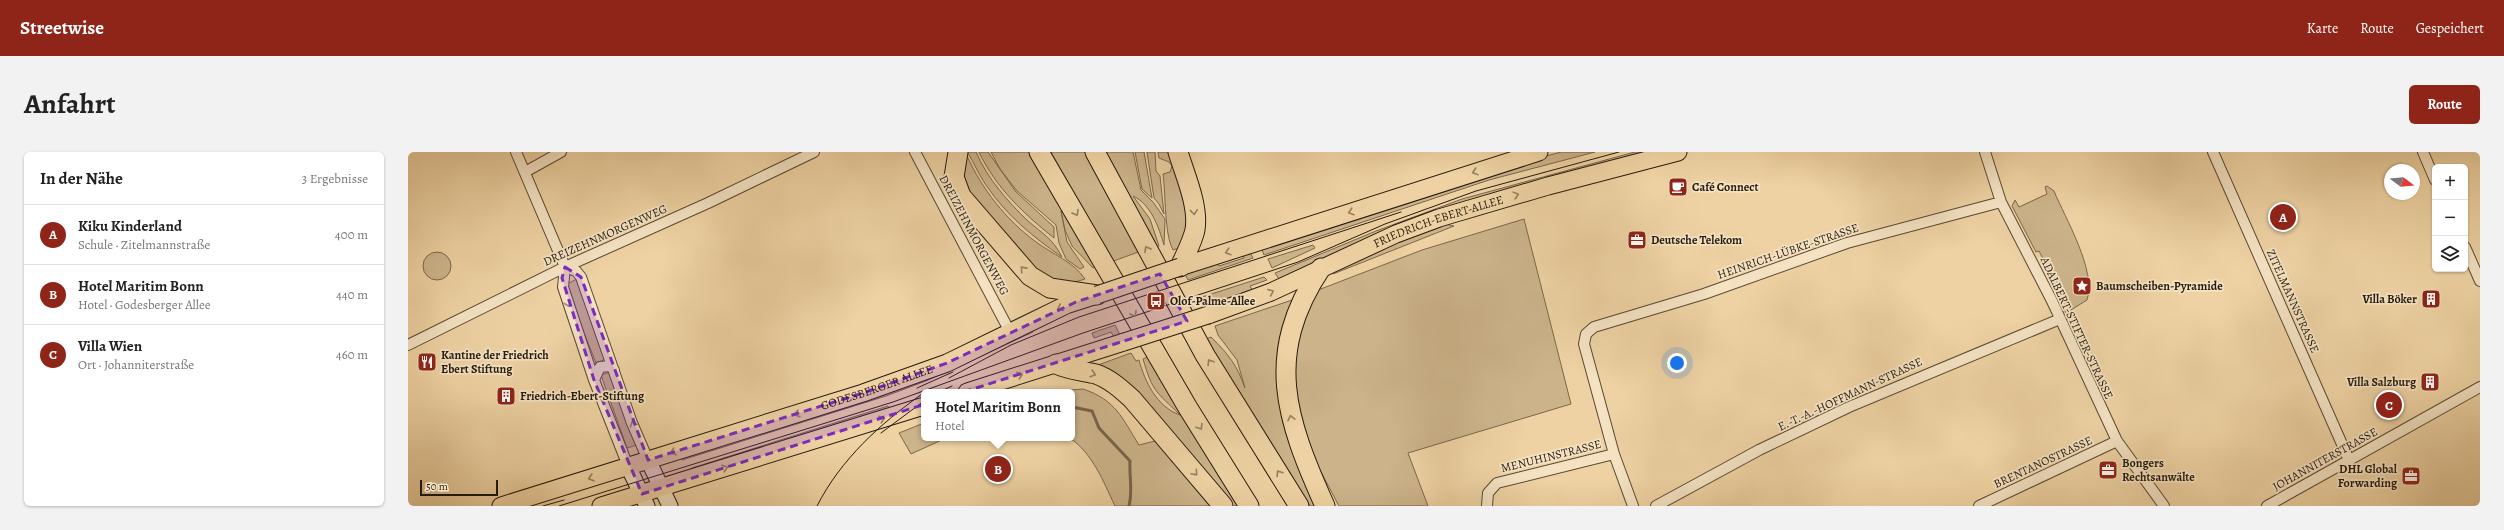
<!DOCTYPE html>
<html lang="de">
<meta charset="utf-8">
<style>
body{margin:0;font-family:Alegreya,serif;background:#f2f2f2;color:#222}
.controls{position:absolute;right:12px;top:12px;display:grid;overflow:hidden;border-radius:6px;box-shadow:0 1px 3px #0004}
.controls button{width:36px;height:36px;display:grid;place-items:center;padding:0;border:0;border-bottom:1px solid #e0e0e0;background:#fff;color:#222;font:20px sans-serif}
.compass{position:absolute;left:1976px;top:12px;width:36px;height:36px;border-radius:50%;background:#fff;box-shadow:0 1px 3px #0004;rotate:106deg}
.scale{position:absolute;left:12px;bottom:10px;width:78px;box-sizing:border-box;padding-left:4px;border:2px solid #271b0d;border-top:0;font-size:11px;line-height:14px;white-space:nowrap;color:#271b0d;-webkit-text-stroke:3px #f4e2c3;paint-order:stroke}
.you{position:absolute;left:1269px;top:211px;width:14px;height:14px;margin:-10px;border:3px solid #fff;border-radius:50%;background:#1a73e8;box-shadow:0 0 0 6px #1a73e833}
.badge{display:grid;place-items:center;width:26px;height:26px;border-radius:50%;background:#8f2418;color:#fff;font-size:13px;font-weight:700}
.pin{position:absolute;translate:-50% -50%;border:2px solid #fff;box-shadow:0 1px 4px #0006}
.popup{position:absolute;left:513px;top:237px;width:154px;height:52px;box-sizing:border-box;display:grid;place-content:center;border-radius:6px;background:#fff;filter:drop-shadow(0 1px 3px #0005);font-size:13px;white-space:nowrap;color:#767676}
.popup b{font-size:15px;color:#222}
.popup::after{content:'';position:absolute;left:50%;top:100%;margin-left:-8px;border:8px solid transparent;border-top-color:#fff}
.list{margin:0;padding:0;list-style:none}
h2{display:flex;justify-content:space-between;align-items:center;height:52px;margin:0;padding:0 16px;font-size:17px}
h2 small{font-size:13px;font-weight:400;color:#767676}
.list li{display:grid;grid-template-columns:26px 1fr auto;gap:12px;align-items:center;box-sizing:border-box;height:60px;padding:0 16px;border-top:1px solid #e0e0e0}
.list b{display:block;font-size:15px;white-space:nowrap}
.list p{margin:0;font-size:13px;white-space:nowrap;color:#767676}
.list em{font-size:13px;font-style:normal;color:#767676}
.icon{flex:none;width:22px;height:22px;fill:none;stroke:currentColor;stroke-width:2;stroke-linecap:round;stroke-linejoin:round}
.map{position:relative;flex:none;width:2072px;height:354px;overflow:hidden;border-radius:6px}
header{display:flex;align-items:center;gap:24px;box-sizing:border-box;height:56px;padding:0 20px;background:#8f2418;color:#fff}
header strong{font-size:19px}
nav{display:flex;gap:22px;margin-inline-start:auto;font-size:14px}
.intro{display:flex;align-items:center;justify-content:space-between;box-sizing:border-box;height:96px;padding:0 24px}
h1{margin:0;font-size:28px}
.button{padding:10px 18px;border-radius:6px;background:#8f2418;color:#fff;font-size:14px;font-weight:700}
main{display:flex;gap:24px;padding:0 24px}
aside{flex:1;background:#fff;border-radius:6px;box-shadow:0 1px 3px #0004}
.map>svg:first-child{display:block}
.green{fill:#ccb38a;stroke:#7a674c}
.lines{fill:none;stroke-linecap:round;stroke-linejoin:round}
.stream{stroke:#766448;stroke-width:3}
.minor-casing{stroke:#594932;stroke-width:12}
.secondary-casing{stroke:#271b0d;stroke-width:17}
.primary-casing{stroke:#271b0d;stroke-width:19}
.motorway-casing{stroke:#271b0d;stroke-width:21}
.minor{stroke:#f4e2c3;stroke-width:10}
.secondary{stroke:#f4e2c3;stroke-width:15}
.primary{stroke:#eed2a3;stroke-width:17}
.motorway{stroke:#eed2a3;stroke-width:19}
.tram{stroke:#271b0d;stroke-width:1}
.primary-bridge-casing{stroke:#271b0d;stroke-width:19;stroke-linecap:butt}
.primary-bridge{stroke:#eed2a3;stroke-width:17}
.oneway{stroke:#948060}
.oneway2{stroke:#988871}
.marked{fill:#7b2cbf;fill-opacity:0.2;stroke:#7b2cbf;stroke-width:3;stroke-dasharray:8 5;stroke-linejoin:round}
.labels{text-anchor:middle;stroke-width:3.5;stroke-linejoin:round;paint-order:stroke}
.poi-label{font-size:12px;font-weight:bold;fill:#271b0d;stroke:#f4e2c3;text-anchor:start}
.street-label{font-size:12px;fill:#271b0d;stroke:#f4e2c3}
</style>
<header>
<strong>Streetwise</strong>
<nav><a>Karte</a><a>Route</a><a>Gespeichert</a></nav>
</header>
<div class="intro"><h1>Anfahrt</h1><a class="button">Route</a></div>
<main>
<aside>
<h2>In der Nähe<small>3 Ergebnisse</small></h2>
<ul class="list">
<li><span class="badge">A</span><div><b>Kiku Kinderland</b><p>Schule · Zitelmannstraße</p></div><em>400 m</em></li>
<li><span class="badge">B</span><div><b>Hotel Maritim Bonn</b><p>Hotel · Godesberger Allee</p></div><em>440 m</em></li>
<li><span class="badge">C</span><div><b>Villa Wien</b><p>Ort · Johanniterstraße</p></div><em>460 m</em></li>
</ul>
</aside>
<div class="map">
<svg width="2072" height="354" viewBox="0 0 2072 354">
<rect width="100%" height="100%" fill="#eed2a3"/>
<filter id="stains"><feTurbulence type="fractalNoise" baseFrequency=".005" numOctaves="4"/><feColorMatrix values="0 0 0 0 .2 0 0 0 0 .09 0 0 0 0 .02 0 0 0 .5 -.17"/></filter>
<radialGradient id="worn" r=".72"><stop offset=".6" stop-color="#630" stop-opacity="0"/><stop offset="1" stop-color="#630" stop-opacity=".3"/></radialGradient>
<!-- green -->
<path class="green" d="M555 0H568C579 26 600 50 620 69 635 82 645 87 654 105 625 85 598 63 578 33 571 23 566 11 560 1L559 4C574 37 598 68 628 90 644 102 666 110 677 127L654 134 634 125 559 41 552 8Z
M571 0H580L608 40 646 75V86C616 62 588 36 571 0Z
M583 0H627L690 114 685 116 664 94 657 78 653 59 659 90 676 115 672 117 658 107 651 91 648 73 609 39 592 17Z
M643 0H678L733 99 703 110Z
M692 0H725L733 38 745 50 757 67 756 93C751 76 743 52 725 44L742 67 751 94 745 96Z
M727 0H736L744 46 734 37Z
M739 0H747L748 19 752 24 756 62 751 52 746 46Z
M750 0H765L780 68 775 95 765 98C756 81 758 44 755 22L762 20 764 14 761 10 751 6Z
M1153 0H1187L1081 28 856 103 853 95 1079 20Z
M1227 0H1247L873 130 867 121 968 79 1054 47Z
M1639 34 1646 39C1657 66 1689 119 1679 148L1658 161 1633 109 1635 107 1631 99 1628 100 1604 54 1607 48 1611 55 1639 42 1637 35Z
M1116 67 1163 252 1000 301 1020 354H931L894 284 886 240 885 203 905 140 1014 98Z
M1031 71 1046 74 925 122 922 117Z
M905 93 907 96 864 116 860 107Z
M841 99 845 106 780 128 776 120 808 110 811 114 836 106 835 101Z
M15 114a14 14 0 1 1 28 0a14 14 0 1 1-28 0Z
M856 125 859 128 842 134 846 141 798 158 791 146Z
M169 127 198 207 188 211 157 133Z
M884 148 886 149 876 188 911 354H902L798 187 803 185C821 203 829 213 837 236L829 208 810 183 807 174Z
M707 173 713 185 707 187 703 180 686 186 684 181Z
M622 175 625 180 518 229 478 244 274 308 272 303Z
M723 201 728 209 731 208C737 230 749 255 772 263 748 239 745 241 735 207L742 204 835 354H821L690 213Z
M202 220 229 293 219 296 193 223Z
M675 237C708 248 714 266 731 293L751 288 806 354H707C695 329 685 302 662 286H664V240H639Z
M480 254 482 259 285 321 284 316Z
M516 271V286H538L503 302 491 281Z"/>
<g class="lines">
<!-- stream -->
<path class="stream" d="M664 255 684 259 691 276 722 309C721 325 725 338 721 354"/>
<!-- minor casing -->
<g class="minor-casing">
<path id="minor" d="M108 0 157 115 155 135 186 228 220 314
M507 0 602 180
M1577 0 1593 50 1644 149 1709 289 1756 354
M1805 0 1941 308
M2015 0 2027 28
M117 20 153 0
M2057 95 2072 129
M157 115 168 119 173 125 224 271 240 308
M0 193 157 115 300 51 406 0
M186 228 192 215 202 214 206 218
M1079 354 1080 341 1089 331 1206 302
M1225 354 1206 302 1176 192 1178 182 1186 175 1296 142 1439 91 1593 50
M1248 354 1351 298 1441 255 1652 167
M1571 354 1709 289
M1859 354 2072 235"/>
</g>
<!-- secondary casing -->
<g class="secondary-casing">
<path id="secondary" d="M240 308 262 354
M220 314 239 354"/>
</g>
<!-- primary casing -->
<g class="primary-casing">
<g id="primary">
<path d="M772 115 1131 0"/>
<path id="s1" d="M800 163 863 140 988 82 1031 66 1140 34 1270 0"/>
<path d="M559 240 716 190"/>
<path id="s2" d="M93 354 455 241 539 211 658 153 689 143"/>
<path d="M193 354 516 254"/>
</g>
</g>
<!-- motorway casing -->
<g class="motorway-casing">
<path id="motorway" d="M550 0 546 25 553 44 622 124 642 136 689 143
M631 0 780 256 841 354
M687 0 797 203 891 354
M770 0C777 23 791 54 787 78 784 91 777 103 772 115
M913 116C855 203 878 267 917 354
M648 212C661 218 674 219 688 222 702 227 713 237 724 247L815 354"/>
</g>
<!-- minor -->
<use href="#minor" class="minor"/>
<!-- secondary -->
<use href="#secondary" class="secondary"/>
<!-- primary -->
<use href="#primary" class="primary"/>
<!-- motorway -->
<use href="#motorway" class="motorway"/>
<!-- tram -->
<path class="tram" d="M541 226 603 193 671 165 993 60
M509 236 545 220
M531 240 544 234
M473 281 516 249
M135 354 156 348
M151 354 485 250 675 181 890 110 977 72 1068 39 1211 0
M409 354C433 307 472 272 514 242"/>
<!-- primary-bridge casing -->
<g class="primary-bridge-casing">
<path id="primary-bridge" d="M689 143 772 115
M716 190 800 163"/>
</g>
<!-- primary-bridge -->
<use href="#primary-bridge" class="primary-bridge"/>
</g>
<!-- one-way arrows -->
<defs><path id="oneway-chevron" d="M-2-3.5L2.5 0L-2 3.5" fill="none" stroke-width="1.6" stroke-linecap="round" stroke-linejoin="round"/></defs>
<g class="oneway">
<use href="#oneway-chevron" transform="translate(1067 20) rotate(162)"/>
<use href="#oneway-chevron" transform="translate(1108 43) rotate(-15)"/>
<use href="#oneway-chevron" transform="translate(786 60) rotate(84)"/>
<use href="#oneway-chevron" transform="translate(943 60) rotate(162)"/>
<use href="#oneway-chevron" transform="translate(668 61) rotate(60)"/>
<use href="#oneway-chevron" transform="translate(739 97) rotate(-119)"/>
<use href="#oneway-chevron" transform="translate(820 100) rotate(163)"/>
<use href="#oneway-chevron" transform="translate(615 117) rotate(-132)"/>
<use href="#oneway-chevron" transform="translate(863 140) rotate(-23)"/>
<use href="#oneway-chevron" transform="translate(652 156) rotate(155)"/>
<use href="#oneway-chevron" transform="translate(726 162) rotate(60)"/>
<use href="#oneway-chevron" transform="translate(802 210) rotate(-122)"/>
<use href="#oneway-chevron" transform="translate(685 222) rotate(16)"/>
<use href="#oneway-chevron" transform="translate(612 223) rotate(-18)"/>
<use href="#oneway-chevron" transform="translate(389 262) rotate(163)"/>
<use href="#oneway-chevron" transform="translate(883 266) rotate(-102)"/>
<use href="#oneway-chevron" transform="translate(474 267) rotate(-17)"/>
<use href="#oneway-chevron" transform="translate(792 275) rotate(58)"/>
<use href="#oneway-chevron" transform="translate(265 300) rotate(162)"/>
<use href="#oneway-chevron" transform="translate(317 316) rotate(-17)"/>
<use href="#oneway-chevron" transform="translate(787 321) rotate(49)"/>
<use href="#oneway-chevron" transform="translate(871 321) rotate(-122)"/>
<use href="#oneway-chevron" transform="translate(183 326) rotate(163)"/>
</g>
<g class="oneway2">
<use href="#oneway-chevron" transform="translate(160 152) rotate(71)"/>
<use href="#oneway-chevron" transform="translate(225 272) rotate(-110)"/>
</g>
<!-- marked area -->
<path class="marked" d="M157 115 173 125 240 308 455 241 539 211 668 150 752 122 779 169 234 342 186 228 154 126Z"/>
<!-- icons -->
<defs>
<g id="cafe-square" transform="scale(1)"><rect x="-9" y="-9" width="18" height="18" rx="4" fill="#8f2418" stroke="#f4e2c3"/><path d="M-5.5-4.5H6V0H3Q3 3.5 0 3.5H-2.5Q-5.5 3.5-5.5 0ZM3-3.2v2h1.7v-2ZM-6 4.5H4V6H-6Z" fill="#fff"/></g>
<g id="office-square" transform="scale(1)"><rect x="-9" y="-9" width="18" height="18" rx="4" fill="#8f2418" stroke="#f4e2c3"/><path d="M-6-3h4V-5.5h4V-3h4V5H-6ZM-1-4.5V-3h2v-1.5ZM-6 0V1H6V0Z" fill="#fff"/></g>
<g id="sight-square" transform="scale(1)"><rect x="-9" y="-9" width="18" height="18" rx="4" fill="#8f2418" stroke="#f4e2c3"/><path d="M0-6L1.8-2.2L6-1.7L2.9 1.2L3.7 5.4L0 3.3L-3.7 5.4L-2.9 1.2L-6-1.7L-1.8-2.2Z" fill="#fff"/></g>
<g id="building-square" transform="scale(1)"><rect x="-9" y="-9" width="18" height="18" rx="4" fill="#8f2418" stroke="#f4e2c3"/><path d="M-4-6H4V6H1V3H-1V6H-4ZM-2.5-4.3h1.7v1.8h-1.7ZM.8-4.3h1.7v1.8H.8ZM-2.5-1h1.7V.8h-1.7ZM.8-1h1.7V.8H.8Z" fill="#fff"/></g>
<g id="bus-square" transform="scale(1)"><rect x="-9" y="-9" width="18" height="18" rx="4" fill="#8f2418" stroke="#f4e2c3"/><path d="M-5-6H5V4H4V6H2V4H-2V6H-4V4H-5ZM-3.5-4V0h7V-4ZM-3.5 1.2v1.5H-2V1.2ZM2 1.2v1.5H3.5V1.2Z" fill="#fff"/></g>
<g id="restaurant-square" transform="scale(1)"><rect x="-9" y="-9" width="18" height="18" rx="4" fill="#8f2418" stroke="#f4e2c3"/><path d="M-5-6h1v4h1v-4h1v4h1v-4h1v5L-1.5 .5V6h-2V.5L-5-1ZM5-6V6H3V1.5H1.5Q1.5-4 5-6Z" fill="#fff"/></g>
</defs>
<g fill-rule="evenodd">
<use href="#cafe-square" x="1270" y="35"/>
<use href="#office-square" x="1229" y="88"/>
<use href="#sight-square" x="1674" y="134"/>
<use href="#building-square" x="2023" y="147"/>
<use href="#bus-square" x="748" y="149"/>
<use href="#restaurant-square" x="19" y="210"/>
<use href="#building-square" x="2022" y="230"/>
<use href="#building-square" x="98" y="244"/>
<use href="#office-square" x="1700" y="318"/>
<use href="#office-square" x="2003" y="324"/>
</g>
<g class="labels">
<!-- poi labels -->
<g class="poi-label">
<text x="1284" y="39">Café Connect</text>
<text x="1243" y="92">Deutsche Telekom</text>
<text x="1688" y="138">Baumscheiben-Pyramide</text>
<text x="2009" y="151" text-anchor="end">Villa Böker</text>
<text x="762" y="153">Olof-Palme-Allee</text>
<text x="33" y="207">Kantine der Friedrich<tspan x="33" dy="14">Ebert Stiftung</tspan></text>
<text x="2008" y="234" text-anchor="end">Villa Salzburg</text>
<text x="112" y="248">Friedrich-Ebert-Stiftung</text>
<text x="1714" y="315">Bongers<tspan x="1714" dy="14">Rechtsanwälte</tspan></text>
<text x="1989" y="321" text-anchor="end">DHL Global<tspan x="1989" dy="14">Forwarding</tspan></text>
</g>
<!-- street labels -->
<g class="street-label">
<text dy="4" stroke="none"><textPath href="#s1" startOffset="249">FRIEDRICH-EBERT-ALLEE</textPath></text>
<text transform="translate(197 83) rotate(-24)" y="4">DREIZEHNMORGENWEG</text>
<text transform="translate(566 83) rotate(62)" y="4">DREIZEHNMORGENWEG</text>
<text transform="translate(1380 99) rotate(-19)" y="4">HEINRICH-LÜBKE-STRASSE</text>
<text transform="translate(1885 149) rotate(66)" y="4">ZITELMANNSTRASSE</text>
<text transform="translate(1669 176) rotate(65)" y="4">ADALBERT-STIFTER-STRASSE</text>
<text dy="4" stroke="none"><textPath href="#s2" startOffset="394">GODESBERGER ALLEE</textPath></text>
<text transform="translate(1442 242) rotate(-25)" y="4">E.-T.-A.-HOFFMANN-STRASSE</text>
<text transform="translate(1143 304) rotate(-14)" y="4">MENUHINSTRASSE</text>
<text transform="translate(1917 307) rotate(-29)" y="4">JOHANNITERSTRASSE</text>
<text transform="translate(1635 310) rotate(-25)" y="4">BRENTANOSTRASSE</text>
</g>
</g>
<rect width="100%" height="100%" filter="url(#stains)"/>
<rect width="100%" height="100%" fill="url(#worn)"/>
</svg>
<div class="controls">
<button>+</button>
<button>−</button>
<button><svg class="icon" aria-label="layers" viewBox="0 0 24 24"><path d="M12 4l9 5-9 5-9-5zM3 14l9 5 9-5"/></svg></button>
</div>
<svg class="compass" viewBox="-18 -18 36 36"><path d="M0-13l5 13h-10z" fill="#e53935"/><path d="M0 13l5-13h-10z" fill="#767676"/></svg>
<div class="scale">50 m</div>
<div class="you"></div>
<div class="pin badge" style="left:1875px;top:65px">A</div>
<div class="pin badge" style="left:590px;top:317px">B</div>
<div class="popup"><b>Hotel Maritim Bonn</b>Hotel</div>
<div class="pin badge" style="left:1981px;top:253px">C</div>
</div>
</main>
